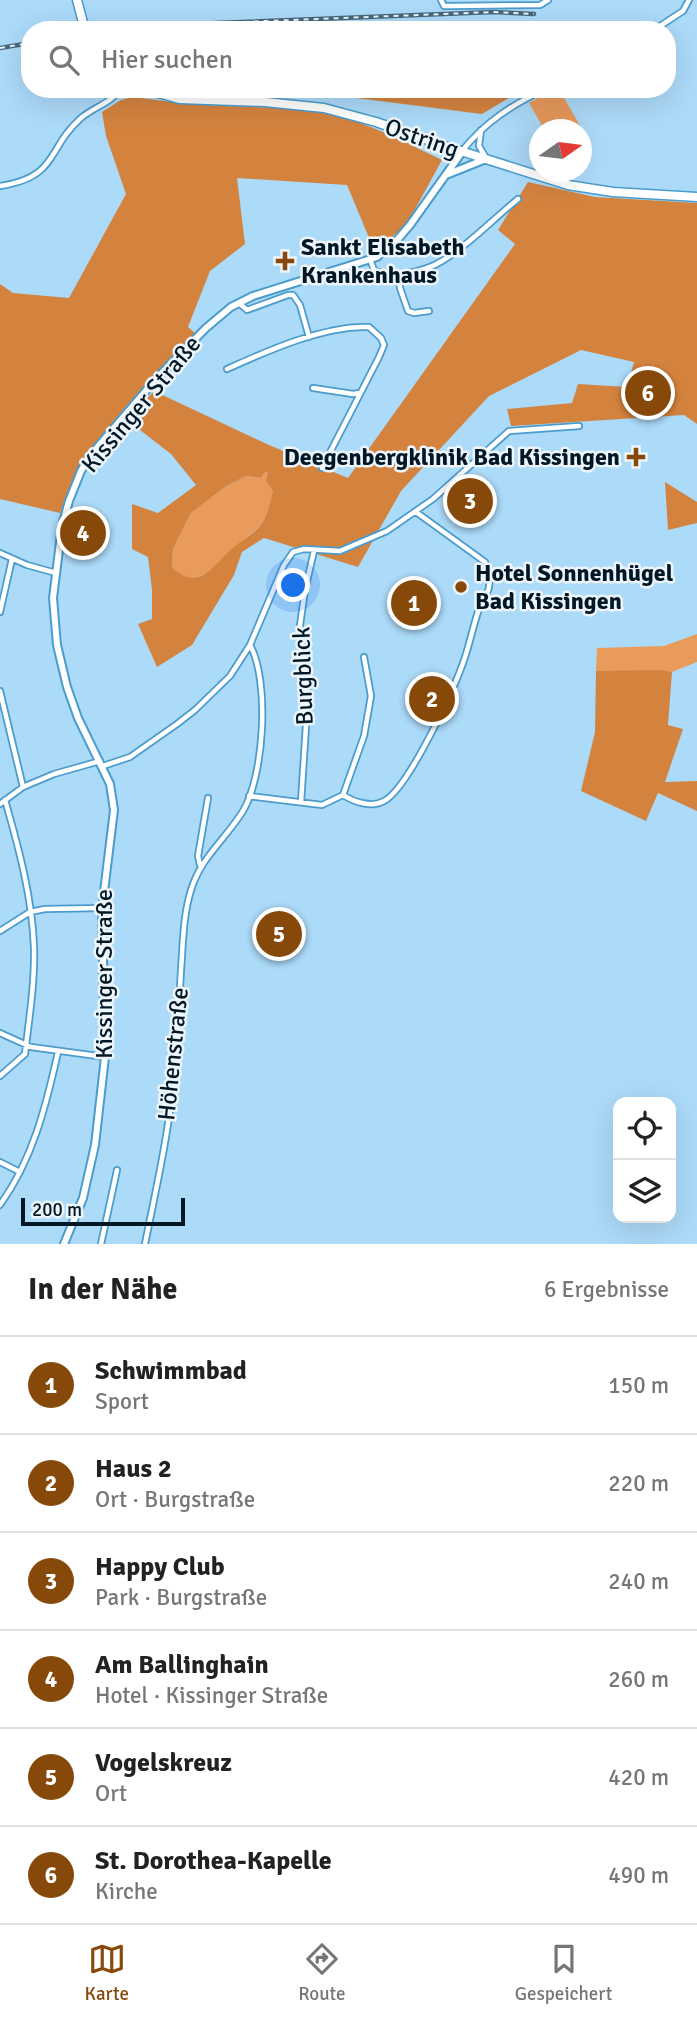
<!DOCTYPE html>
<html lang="de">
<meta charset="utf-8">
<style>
body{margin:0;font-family:Signika,sans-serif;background:#f2f2f2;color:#222}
.controls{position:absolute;right:21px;bottom:21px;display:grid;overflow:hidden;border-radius:14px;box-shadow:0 7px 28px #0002}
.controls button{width:63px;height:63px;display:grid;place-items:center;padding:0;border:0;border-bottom:2px solid #e0e0e0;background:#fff;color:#222;font:35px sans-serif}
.compass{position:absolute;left:529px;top:119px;width:63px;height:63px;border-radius:50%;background:#fff;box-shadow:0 7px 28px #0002;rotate:76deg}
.scale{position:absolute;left:21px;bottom:18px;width:164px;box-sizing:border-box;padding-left:7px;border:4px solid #001726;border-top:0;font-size:19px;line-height:24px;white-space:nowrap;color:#001726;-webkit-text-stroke:5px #edf5fa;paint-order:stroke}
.you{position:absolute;left:294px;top:586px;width:24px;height:24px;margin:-18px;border:5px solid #fff;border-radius:50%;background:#1a73e8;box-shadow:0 0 0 10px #1a73e833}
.badge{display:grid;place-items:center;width:46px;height:46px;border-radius:50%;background:#87490a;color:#fff;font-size:23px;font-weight:700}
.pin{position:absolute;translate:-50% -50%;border:4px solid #fff;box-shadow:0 2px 7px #0006}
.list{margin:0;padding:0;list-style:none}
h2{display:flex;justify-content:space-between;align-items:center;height:91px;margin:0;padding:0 28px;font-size:30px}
h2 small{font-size:23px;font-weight:400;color:#767676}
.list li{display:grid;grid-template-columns:46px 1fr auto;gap:21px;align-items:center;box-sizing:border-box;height:98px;padding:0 28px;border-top:2px solid #e0e0e0}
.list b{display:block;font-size:26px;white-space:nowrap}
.list p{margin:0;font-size:23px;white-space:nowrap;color:#767676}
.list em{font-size:23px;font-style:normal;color:#767676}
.icon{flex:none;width:38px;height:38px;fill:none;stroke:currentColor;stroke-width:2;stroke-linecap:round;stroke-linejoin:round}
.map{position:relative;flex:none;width:697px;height:1244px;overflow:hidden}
.search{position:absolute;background:#fff;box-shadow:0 7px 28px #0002;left:21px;right:21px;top:21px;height:77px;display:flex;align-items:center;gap:18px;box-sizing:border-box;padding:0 24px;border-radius:28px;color:#767676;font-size:26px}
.sheet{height:679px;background:#fff}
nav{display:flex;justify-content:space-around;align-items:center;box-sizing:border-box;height:98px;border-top:2px solid #e0e0e0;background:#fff;font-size:19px;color:#767676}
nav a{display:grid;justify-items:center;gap:4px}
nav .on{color:#87490a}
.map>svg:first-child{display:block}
.green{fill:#e99b5c}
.forest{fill:#d4833f;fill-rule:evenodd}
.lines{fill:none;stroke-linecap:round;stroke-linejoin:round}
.minor-casing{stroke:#4b9ccd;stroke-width:8}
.tertiary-casing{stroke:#4b9ccd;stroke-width:10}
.primary-casing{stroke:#4b9ccd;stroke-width:11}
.minor{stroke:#fff;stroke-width:4.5}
.tertiary{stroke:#fff;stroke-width:6}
.primary{stroke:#fff;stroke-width:8}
.rail-casing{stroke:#46677c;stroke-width:4.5}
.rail{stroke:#edf5fa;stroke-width:2;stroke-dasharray:5;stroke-linecap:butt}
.poi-dot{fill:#87490a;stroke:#edf5fa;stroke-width:2.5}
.labels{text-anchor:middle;stroke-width:5;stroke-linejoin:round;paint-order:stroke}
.street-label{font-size:24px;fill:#001726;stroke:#edf5fa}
.poi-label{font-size:24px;font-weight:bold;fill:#001726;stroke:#edf5fa;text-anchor:start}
</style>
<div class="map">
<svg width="697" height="1244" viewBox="0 0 697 1244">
<rect width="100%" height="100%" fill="#acdaf9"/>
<!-- green -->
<path class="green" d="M553 89H559L591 145 582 158V130L544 129 529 103Z
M268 472 273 490 269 511 260 526 232 550 211 571 198 577 189 579 180 575 172 567 173 549 191 513 225 487 246 476 261 478 264 473Z
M697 634V662L672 672 596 671 597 648 664 646Z"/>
<!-- forest -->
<path class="forest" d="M170 89H524L482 114 301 91H176Z
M133 97C156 100 179 103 203 105 251 108 300 105 348 119 381 129 411 145 442 160L407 224 375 252 347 185 237 178 245 244 210 271 188 327 195 333 88 454 72 483 60 513 0 499V284L13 293 69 298 126 194 106 136 102 112 121 100Z
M528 182 595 197 697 203V424L684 415 511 426 507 409 572 403 578 384 627 387 634 362 581 350 489 396 401 491 358 567 264 538 242 552 234 575 192 645 157 667 138 624 152 619V590L148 557 132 549V504L158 513 196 485 171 454 127 420 154 391 269 445 348 478 515 244 498 230ZM268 472 266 481 273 490C270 503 268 516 260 526 253 534 242 541 234 547 214 564 199 594 172 567L173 549 191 513 225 487 246 476 261 478 264 473Z
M665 482 697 502V523L668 530Z
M660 670 672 672 668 725 683 729 665 782 697 781V811L658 793 646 821 581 791 595 732 596 671Z"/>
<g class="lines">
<!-- minor casing -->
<g class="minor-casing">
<path id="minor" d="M441 0 444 6H452L540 5 548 0
M654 30 683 11 689 0
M481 130 479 146 486 158
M462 151C485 122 512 105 545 89
M0 186C59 177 46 149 81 118 94 107 111 103 121 89
M370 259 374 270C391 280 426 271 442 261 468 246 494 218 518 199
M399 274 400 288 408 311 414 313 429 311
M239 303 247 310 288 295H293L300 305 309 337
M227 369C267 351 325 325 369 327L381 338 384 345 379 357 322 468
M313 388 353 394 360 393
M0 553 27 565 56 573
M0 612 12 559
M0 691 23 787
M103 766 130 757 177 724 195 710 230 676 250 645 284 565 293 552 304 549 340 551 387 531 433 499 509 431 579 426
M343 795C354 802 372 808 384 801 408 789 453 691 463 663 470 644 473 625 480 606 482 600 488 594 489 587 490 579 489 569 485 562L416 512
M249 796 322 805 343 795 364 736 371 696 364 657
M301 802 308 695 300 625 305 590 314 551
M0 804 23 787 54 774 100 761
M200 865 198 856 208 798
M0 931 30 912 45 909 102 908
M0 1033 31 1047 105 1057
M0 1076 25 1054C29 1019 35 983 34 947 32 897 19 849 5 800
M0 1162 20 1172
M0 1205C33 1159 46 1106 58 1052
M101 1244 117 1170
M145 1244C156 1189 169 1132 174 1076 177 1040 179 1005 181 970 183 943 183 916 191 890 201 857 225 840 243 811 264 776 270 681 250 645"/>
</g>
<!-- tertiary casing -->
<g class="tertiary-casing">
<path id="tertiary" d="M446 175 486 159
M64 1244 83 1198 95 1145 105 1057 102 908 114 810 110 784 78 718 67 687 57 645 53 598 62 526 69 501 81 471 90 456 157 378 206 328 231 307 253 296 377 257 398 239 410 225 462 152"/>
</g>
<!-- primary casing -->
<g class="primary-casing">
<path id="primary" d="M77 0 85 30
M144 89 179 99 265 102 324 108 376 122 445 146 568 185 613 192 697 197"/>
</g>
<!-- minor -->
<use href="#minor" class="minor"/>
<!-- tertiary -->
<use href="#tertiary" class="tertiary"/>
<!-- primary -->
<use href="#primary" class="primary"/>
<!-- rail casing -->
<g class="rail-casing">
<path id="rail" d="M144 30 216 23 494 12 534 14
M0 48 30 43"/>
</g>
<!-- rail -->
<use href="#rail" class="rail"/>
</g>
<!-- markers -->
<g class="poi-dot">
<path d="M281.5 250.5h7v7h7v7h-7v7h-7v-7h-7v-7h7z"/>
<path d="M632.5 446.5h7v7h7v7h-7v7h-7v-7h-7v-7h7z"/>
<circle cx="461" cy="587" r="7"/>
</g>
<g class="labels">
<!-- street labels -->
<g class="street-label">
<text transform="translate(422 138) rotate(19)" y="8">Ostring</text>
<text transform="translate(141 404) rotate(-50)" y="8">Kissinger Straße</text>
<text transform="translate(303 676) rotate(-92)" y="8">Burgblick</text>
<text transform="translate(104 974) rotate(-90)" y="8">Kissinger Straße</text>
<text transform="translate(173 1054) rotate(-84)" y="8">Höhenstraße</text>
</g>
<!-- poi labels -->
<g class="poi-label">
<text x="301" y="255">Sankt Elisabeth<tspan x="301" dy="28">Krankenhaus</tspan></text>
<text x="620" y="465" text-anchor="end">Deegenbergklinik Bad Kissingen</text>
<text x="475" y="581">Hotel Sonnenhügel<tspan x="475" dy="28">Bad Kissingen</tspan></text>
</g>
</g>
</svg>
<div class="controls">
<button><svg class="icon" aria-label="locate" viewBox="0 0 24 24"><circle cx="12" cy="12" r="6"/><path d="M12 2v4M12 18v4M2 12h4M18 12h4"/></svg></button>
<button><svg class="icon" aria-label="layers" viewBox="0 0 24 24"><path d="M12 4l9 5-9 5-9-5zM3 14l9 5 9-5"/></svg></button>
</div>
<svg class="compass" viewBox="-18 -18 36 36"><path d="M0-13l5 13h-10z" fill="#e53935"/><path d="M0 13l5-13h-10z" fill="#767676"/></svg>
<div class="scale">200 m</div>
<div class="you"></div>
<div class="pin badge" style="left:414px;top:603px">1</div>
<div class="pin badge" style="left:432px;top:699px">2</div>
<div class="pin badge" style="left:470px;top:501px">3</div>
<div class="pin badge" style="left:83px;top:533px">4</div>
<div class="pin badge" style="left:279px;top:934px">5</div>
<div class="pin badge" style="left:648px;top:393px">6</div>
<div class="search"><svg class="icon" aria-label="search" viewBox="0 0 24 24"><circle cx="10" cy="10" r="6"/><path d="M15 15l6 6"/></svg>Hier suchen</div>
</div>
<section class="sheet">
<h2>In der Nähe<small>6 Ergebnisse</small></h2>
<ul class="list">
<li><span class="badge">1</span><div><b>Schwimmbad</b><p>Sport</p></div><em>150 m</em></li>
<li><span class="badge">2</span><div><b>Haus 2</b><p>Ort · Burgstraße</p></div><em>220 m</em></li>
<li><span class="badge">3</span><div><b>Happy Club</b><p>Park · Burgstraße</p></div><em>240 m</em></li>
<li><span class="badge">4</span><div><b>Am Ballinghain</b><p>Hotel · Kissinger Straße</p></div><em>260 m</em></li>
<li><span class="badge">5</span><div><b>Vogelskreuz</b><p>Ort</p></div><em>420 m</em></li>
<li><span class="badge">6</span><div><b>St. Dorothea-Kapelle</b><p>Kirche</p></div><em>490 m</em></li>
</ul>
</section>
<nav>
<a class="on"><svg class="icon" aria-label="map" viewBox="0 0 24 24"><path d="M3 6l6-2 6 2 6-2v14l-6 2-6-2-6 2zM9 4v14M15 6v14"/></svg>Karte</a>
<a><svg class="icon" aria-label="directions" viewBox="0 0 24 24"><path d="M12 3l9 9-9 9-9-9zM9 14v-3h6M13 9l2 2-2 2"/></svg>Route</a>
<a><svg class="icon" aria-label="saved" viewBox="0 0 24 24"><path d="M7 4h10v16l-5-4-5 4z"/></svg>Gespeichert</a>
</nav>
